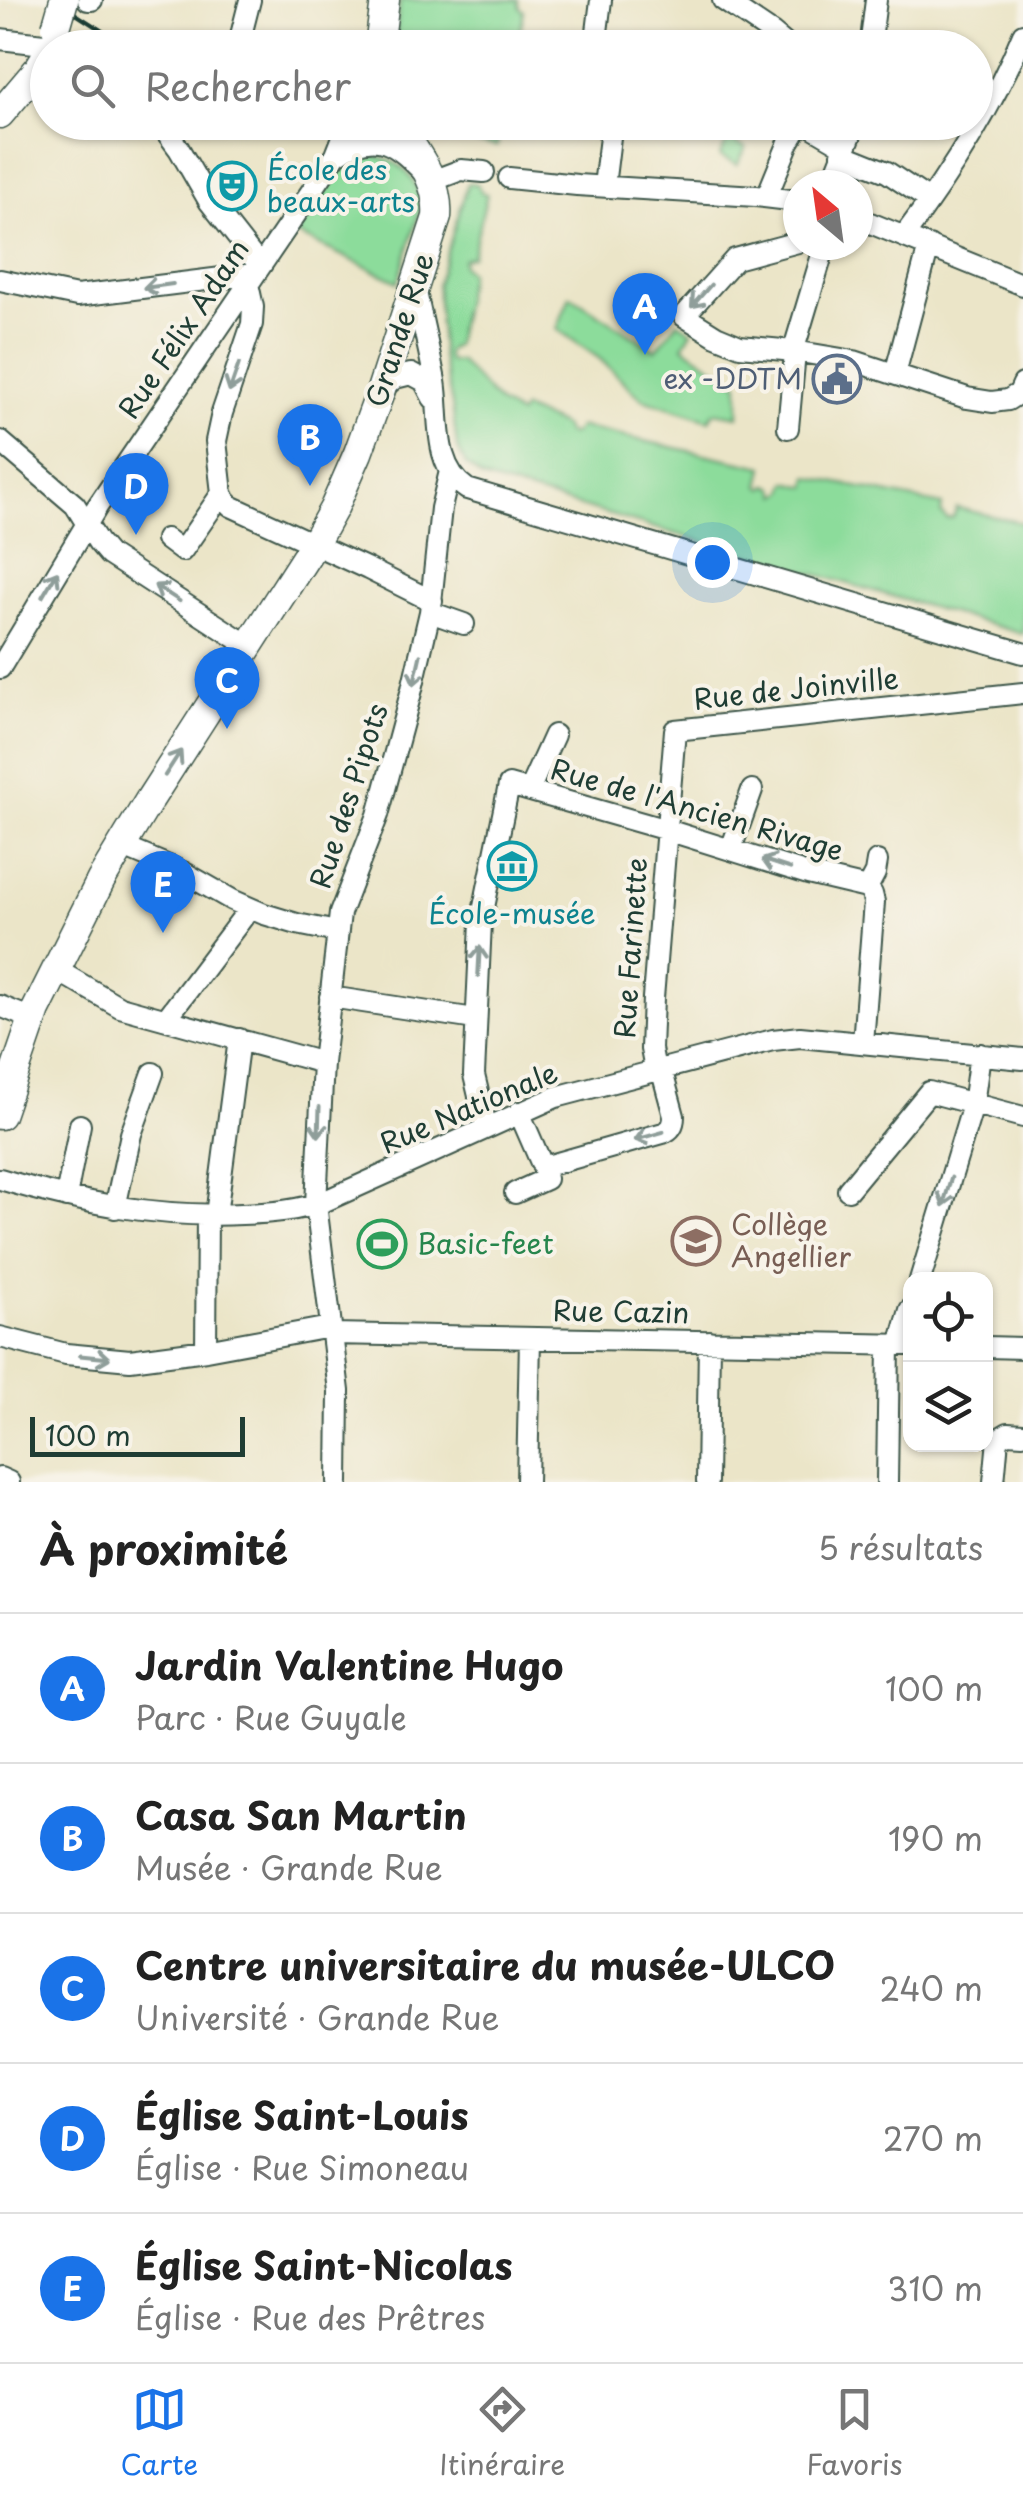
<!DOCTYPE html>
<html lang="fr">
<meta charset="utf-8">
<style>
body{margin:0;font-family:"Playpen Sans",sans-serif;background:#f2f2f2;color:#222}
.controls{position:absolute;right:30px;bottom:30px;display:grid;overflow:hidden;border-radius:20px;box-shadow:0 2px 8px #0004}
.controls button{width:90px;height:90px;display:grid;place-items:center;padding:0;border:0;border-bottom:2px solid #e0e0e0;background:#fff;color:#222;font:50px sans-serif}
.compass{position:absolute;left:783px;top:170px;width:90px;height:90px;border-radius:50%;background:#fff;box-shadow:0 2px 8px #0004;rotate:331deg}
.scale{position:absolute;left:30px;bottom:25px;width:215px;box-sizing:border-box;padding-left:10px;border:5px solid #1f3d34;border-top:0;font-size:28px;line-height:35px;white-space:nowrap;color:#1f3d34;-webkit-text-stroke:8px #f7f3e8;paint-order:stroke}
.you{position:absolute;left:712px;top:562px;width:35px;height:35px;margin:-25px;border:8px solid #fff;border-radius:50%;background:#1a73e8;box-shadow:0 0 0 15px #1a73e833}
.badge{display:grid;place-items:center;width:65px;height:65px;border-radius:50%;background:#1a73e8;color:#fff;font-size:32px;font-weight:700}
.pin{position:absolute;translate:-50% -82px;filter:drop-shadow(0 2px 5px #0008)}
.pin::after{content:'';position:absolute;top:52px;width:35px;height:30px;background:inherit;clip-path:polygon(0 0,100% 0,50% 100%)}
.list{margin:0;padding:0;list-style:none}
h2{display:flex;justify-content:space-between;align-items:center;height:130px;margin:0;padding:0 40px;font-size:42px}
h2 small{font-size:32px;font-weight:400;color:#767676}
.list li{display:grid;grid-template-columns:65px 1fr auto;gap:30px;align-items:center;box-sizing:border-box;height:150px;padding:0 40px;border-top:2px solid #e0e0e0}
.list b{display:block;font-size:38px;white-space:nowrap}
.list p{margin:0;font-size:32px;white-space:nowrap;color:#767676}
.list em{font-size:32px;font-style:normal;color:#767676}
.icon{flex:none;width:55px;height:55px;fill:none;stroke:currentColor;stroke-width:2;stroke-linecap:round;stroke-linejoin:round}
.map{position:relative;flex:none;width:1023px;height:1482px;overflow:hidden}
.search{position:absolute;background:#fff;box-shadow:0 2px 8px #0004;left:30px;right:30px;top:30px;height:110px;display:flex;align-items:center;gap:25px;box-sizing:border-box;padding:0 35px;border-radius:55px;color:#767676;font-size:38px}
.sheet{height:880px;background:#fff}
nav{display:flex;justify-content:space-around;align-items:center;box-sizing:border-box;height:140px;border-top:2px solid #e0e0e0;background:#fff;font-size:28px;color:#767676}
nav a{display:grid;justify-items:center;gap:5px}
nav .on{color:#1a73e8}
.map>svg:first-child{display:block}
.green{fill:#8cdc9b;stroke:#568c68;stroke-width:2.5}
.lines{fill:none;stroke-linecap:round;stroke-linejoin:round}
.minor-casing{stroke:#3e564a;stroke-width:24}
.major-casing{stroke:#3e564a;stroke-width:31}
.minor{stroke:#fff;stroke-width:20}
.major{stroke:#fff;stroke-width:28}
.rail{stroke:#1f3d34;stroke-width:4}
.major-bridge-casing{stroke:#3e564a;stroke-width:31;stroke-linecap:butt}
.major-bridge{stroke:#fff;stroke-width:28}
.oneway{stroke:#8f9e9a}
.labels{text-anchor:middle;stroke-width:8;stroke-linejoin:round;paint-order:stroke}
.culture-label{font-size:28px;fill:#0d838f;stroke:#f7f3e8;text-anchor:start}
.street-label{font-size:28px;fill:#1f3d34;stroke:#f7f3e8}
.service-label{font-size:28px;fill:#4e5e75;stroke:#f7f3e8;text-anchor:end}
.education-label{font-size:28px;fill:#785e54;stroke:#f7f3e8;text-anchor:start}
.leisure-label{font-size:28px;fill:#27864d;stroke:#f7f3e8;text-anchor:start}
</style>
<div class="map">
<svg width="1023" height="1482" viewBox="0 0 1023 1482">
<rect width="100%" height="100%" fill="#f7f3e8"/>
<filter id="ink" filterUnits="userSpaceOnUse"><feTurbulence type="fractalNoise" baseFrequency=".01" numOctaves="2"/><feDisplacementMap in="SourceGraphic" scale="20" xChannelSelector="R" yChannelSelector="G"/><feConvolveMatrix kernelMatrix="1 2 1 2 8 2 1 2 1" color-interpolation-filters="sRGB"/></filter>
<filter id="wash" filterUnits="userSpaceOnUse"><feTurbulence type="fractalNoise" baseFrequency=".0048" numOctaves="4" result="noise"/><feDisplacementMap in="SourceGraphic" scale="40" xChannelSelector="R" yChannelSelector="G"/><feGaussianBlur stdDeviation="2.25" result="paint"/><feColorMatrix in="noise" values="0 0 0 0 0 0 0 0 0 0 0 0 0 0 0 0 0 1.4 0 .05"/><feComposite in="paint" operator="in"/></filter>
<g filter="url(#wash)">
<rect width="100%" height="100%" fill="#ebe5c8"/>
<!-- green -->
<path class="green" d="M400 0H518L520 8 524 11 517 47H394Z
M413 123H502L497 146 427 134Z
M728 139 746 148 737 165 720 156Z
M356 153C393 157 412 166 422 203L398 282 296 234 343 163Z
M468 183 477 184 482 193 487 194 472 256 463 259 462 265 469 273 455 346 447 351V357L450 362 459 361 500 404 519 415 523 409 563 426 567 434H573L579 427 764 467 760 486 764 488 768 485 776 488 778 495 785 491 788 482 807 487 809 477 942 505 941 513 947 519 953 518 957 508 1023 523V634L482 478 466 465 457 447 452 404 442 357 437 285Z
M570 296 656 350 678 322 692 331 683 346 739 384V416L714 412 709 420 642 399 600 359 557 329Z"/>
</g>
<g filter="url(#ink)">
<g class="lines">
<!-- minor casing -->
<g class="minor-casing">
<path id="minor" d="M88 0H92
M723 0 772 33 790 48
M0 39 79 48
M238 47 250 0
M595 48 601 0
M870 48 876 0
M159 122 179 149 209 201 260 266
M804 122 845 146
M337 154C381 123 401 150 432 181L461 170 484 172
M842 154 887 172 929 200
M509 178 577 185 756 196 798 201
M831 185 856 122
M604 186 611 129 610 122
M767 196 789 142 801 122
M858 218 1023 285
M904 236C951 173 993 107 1023 34
M798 242 735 259 684 316 716 336 740 346 794 351 854 361 967 398 992 402 1008 400 1019 393 1023 384
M0 280 77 296 254 274
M248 284 253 307 252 324 222 413 216 441 222 493 226 501 231 506 368 569 432 601
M415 288C422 319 429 350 435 381 441 417 432 465 467 489L1023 653
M895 374 929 246
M381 390 395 378 411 374 424 381 433 398
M788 428 796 342 825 245
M0 441 75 505 98 542 109 555 249 646
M166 539 182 551 222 493
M430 612 464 624
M0 668 97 507 336 155 349 122
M529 790 554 735
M121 846 183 872 232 900 264 914 297 924 337 932
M731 849 752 790
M867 888 875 873 877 861
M55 969 120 1007 323 1063
M330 997 475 1019
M0 1006 32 1019
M166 1019 250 908
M655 1070 651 1049 653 998 675 730 1023 693
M486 1126 474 1075 481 922 509 785 667 830 808 874 867 888 872 894 874 902 863 1043
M543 1167 663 1133C671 1130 674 1125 674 1116L661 1068
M0 1179C80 1203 158 1218 242 1214 269 1213 299 1211 325 1201L556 1097 773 1040 800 1037 1023 1059
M848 1190 929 1092 1023 1117
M515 1193 546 1179 543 1167 519 1112
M66 1197 80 1125
M115 1208 131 1134 153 1073
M216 1215 239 1039
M920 1280 973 1105 980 1054
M331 1334 910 1345
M0 1337 66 1354 130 1360 206 1350 330 1327
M900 1345 910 1310
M986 1347 1023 1348
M206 1350 207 1215
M0 1478 9 1482
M338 1482 339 1391 316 1204 323 1063 340 913 378 815 412 689 430 612 441 508 450 471
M527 1482 530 1338
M707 1482 709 1341
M887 1482 889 1345
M994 1482 998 1439 1008 1433 1023 1434"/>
</g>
<!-- major casing -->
<g class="major-casing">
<path id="major" d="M379 48 385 0
M0 114 39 68 48 53
M0 1115 36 1010 101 880 150 799 314 544 334 508 358 453 381 390 437 217C440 180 415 152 396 122"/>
</g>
<!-- minor -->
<use href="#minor" class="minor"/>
<!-- major -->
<use href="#major" class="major"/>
<!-- rail -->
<path class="rail" d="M54 0 129 48"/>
<!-- major-bridge casing -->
<g class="major-bridge-casing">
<path id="major-bridge" d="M56 28 64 0"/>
</g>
<!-- major-bridge -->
<use href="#major-bridge" class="major-bridge"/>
</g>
<!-- one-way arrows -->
<defs><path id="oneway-shaft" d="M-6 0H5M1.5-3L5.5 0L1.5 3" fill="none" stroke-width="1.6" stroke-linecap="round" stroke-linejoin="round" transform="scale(2.5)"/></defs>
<g class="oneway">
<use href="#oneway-shaft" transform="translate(158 286) rotate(172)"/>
<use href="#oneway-shaft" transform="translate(701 296) rotate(131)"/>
<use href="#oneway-shaft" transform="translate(234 378) rotate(109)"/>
<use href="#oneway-shaft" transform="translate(50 584) rotate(-59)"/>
<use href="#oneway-shaft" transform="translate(167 593) rotate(-147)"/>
<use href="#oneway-shaft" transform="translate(417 670) rotate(103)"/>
<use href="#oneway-shaft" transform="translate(173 763) rotate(-57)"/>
<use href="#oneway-shaft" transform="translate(776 864) rotate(-162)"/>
<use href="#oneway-shaft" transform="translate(479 961) rotate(-87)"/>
<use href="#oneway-shaft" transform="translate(319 1122) rotate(92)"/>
<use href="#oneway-shaft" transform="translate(649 1136) rotate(164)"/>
<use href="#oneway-shaft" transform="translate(947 1192) rotate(107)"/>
<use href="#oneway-shaft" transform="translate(95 1357) rotate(6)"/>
</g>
</g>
<!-- icons -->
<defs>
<g id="theatre-ring" transform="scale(2.5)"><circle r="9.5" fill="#f7f3e8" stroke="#0f9aa8" stroke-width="1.5"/><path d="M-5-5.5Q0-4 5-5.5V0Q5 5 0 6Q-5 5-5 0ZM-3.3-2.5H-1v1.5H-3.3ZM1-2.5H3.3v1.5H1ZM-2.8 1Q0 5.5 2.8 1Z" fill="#0f9aa8"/></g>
<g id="civic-ring" transform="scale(2.5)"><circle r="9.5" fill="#f7f3e8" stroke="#5c6f8a" stroke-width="1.5"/><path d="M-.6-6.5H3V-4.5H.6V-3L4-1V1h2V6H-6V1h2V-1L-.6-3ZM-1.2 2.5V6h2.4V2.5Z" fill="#5c6f8a"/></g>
<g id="museum-ring" transform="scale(2.5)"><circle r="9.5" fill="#f7f3e8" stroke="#0f9aa8" stroke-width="1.5"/><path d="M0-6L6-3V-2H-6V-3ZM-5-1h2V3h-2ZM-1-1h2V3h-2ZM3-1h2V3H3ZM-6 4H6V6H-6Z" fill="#0f9aa8"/></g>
<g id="school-ring" transform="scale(2.5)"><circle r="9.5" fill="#f7f3e8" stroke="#8d6e63" stroke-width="1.5"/><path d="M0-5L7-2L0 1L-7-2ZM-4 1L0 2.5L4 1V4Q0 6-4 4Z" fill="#8d6e63"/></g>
<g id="stadium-ring" transform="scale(2.5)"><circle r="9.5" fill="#f7f3e8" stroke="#2e9e5b" stroke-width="1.5"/><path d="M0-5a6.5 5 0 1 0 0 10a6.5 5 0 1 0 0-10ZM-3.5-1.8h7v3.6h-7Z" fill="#2e9e5b"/></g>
</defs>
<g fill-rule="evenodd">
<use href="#theatre-ring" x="232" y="186"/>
<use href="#civic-ring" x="837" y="379"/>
<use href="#museum-ring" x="512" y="866"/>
<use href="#school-ring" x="696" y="1241"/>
<use href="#stadium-ring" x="382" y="1244"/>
</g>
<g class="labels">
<!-- culture labels -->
<g class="culture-label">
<text x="267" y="180">École des<tspan x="267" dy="32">beaux-arts</tspan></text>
<text x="512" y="924" text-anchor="middle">École-musée</text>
</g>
<!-- street labels -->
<g class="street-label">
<text transform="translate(184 329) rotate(-56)" y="10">Rue Félix Adam</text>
<text transform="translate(400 330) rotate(-72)" y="10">Grande Rue</text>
<text transform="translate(796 689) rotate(-6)" y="10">Rue de Joinville</text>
<text transform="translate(349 796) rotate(-72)" y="10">Rue des Pipots</text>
<text transform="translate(697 810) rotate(16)" y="10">Rue de l'Ancien Rivage</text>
<text transform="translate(631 948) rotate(-86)" y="10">Rue Farinette</text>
<text transform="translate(469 1108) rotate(-23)" y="10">Rue Nationale</text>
<text transform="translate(621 1312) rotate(1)" y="10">Rue Cazin</text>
</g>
<!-- service labels -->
<g class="service-label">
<text x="802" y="389">ex -DDTM</text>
</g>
<!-- education labels -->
<g class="education-label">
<text x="731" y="1235">Collège<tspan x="731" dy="32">Angellier</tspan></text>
</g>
<!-- leisure labels -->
<g class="leisure-label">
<text x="417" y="1254">Basic-feet</text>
</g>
</g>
</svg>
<div class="controls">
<button><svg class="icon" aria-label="locate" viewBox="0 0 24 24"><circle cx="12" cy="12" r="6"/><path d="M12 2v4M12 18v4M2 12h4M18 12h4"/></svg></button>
<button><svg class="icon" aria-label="layers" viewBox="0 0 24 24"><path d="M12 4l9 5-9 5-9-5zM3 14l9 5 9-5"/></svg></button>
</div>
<svg class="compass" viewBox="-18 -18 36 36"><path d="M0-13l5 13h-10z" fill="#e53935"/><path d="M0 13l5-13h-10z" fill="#767676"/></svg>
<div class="scale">100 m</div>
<div class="you"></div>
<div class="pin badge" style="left:645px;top:355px">A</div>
<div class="pin badge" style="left:310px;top:486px">B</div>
<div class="pin badge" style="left:227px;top:729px">C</div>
<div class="pin badge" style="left:136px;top:535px">D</div>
<div class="pin badge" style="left:163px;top:933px">E</div>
<div class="search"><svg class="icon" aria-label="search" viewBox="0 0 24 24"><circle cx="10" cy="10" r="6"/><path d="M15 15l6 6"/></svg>Rechercher</div>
</div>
<section class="sheet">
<h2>À proximité<small>5 résultats</small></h2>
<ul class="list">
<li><span class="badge">A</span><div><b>Jardin Valentine Hugo</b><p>Parc · Rue Guyale</p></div><em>100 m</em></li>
<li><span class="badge">B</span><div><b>Casa San Martin</b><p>Musée · Grande Rue</p></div><em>190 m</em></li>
<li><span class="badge">C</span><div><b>Centre universitaire du musée-ULCO</b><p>Université · Grande Rue</p></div><em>240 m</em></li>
<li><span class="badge">D</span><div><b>Église Saint-Louis</b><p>Église · Rue Simoneau</p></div><em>270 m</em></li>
<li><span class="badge">E</span><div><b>Église Saint-Nicolas</b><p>Église · Rue des Prêtres</p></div><em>310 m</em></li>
</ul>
</section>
<nav>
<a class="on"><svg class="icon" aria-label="map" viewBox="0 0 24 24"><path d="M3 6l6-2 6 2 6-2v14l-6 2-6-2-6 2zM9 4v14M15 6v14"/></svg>Carte</a>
<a><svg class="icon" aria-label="directions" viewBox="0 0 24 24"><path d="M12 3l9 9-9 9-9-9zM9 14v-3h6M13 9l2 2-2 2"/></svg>Itinéraire</a>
<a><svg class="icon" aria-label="saved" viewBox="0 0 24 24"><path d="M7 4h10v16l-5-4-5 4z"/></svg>Favoris</a>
</nav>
